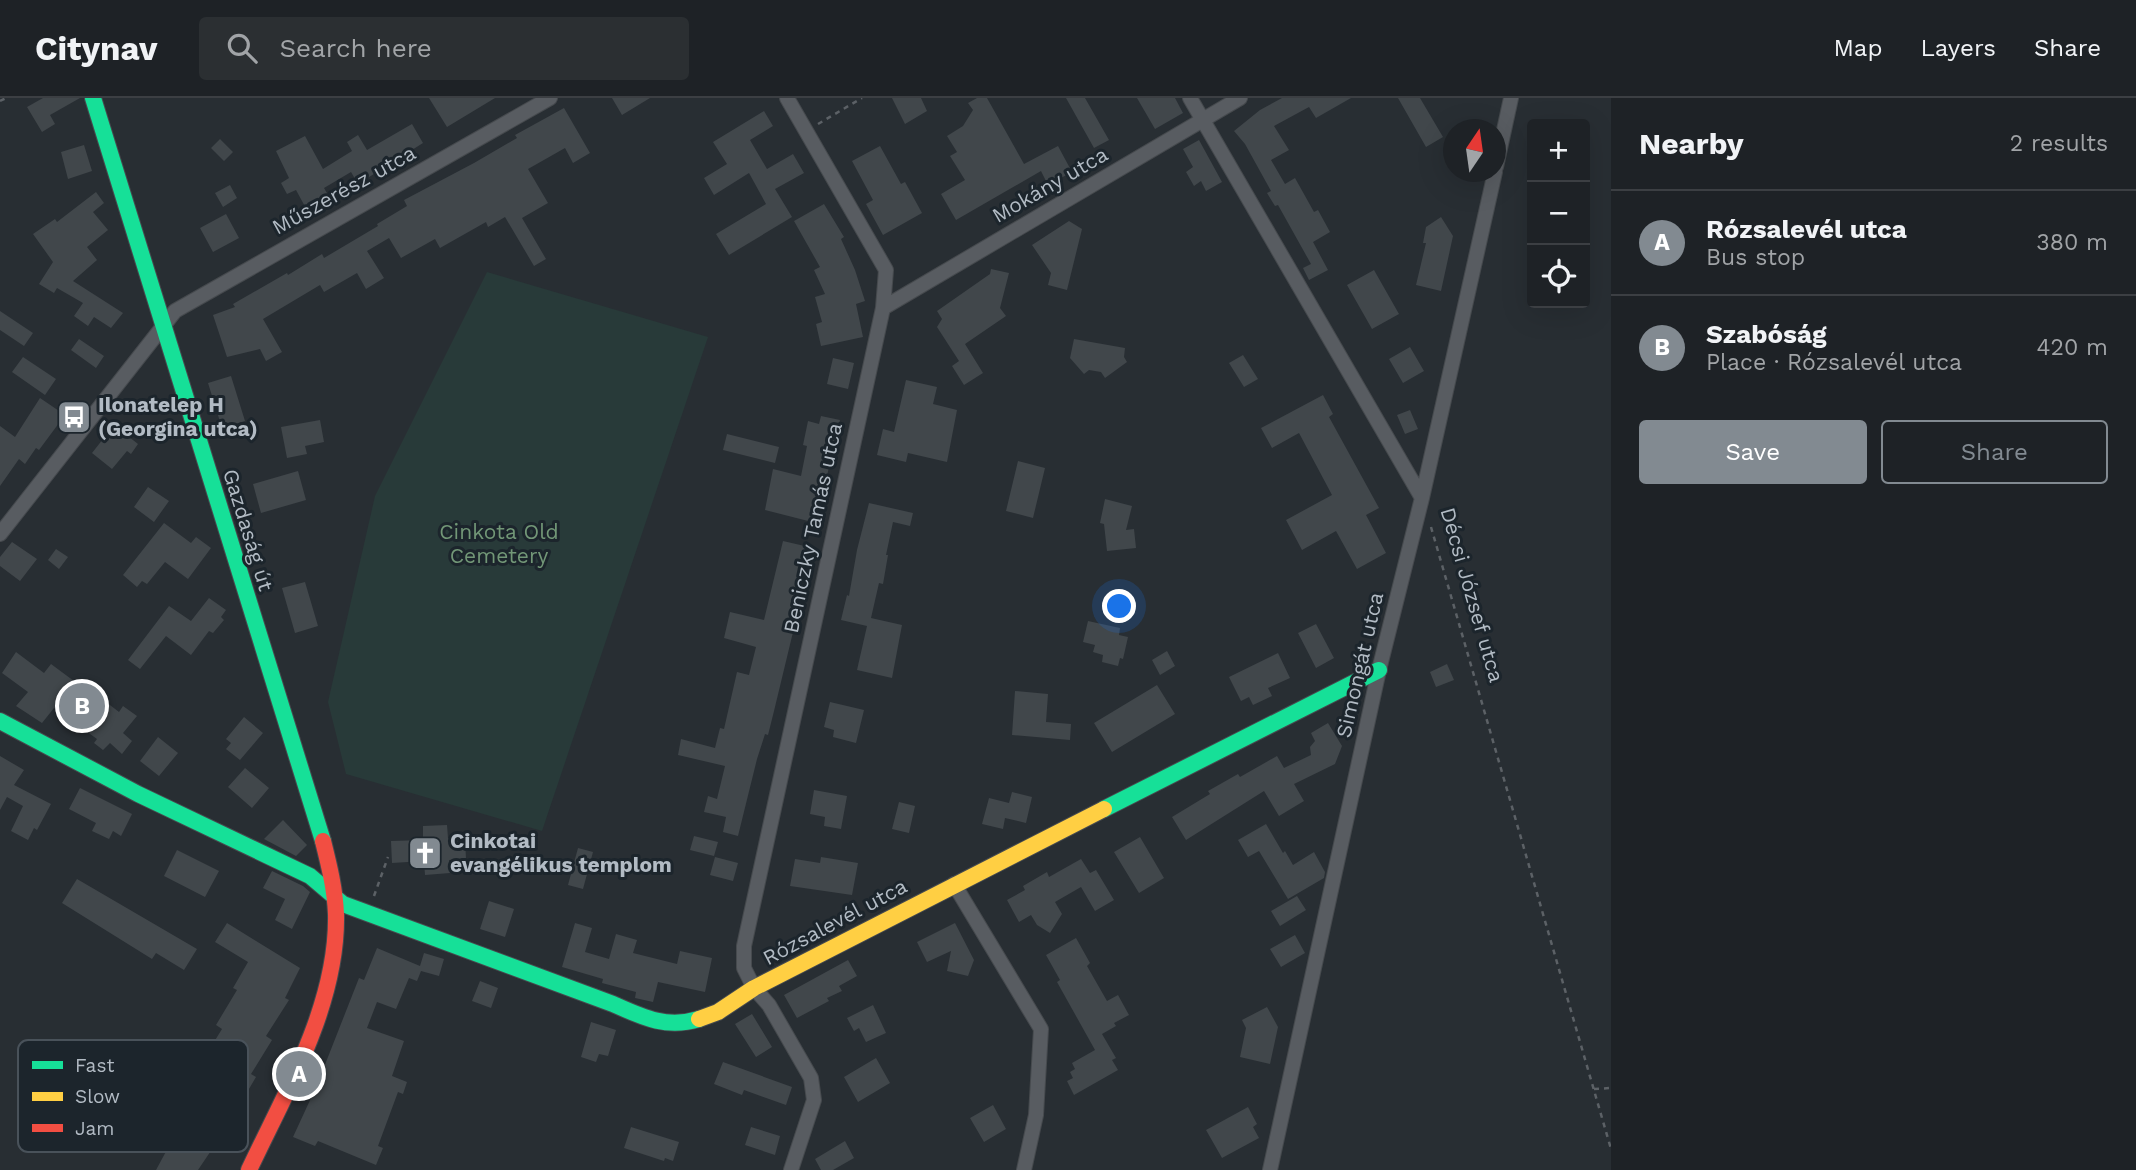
<!DOCTYPE html>
<meta charset="utf-8">
<style>
body{margin:0;font-family:"Work Sans",sans-serif;background:#2b2f32;color:#f1f3f6}
.controls{position:absolute;right:21px;top:21px;display:grid;overflow:hidden;border-radius:7px;box-shadow:0 7px 28px #0002}
.controls button{width:63px;height:63px;display:grid;place-items:center;padding:0;border:0;border-bottom:2px solid #3c3f43;background:#1e2226;color:#f1f3f6;font:35px sans-serif}
.compass{position:absolute;left:1443px;top:21px;width:63px;height:63px;border-radius:50%;background:#1e2226;box-shadow:0 7px 28px #0002;rotate:13deg}
.you{position:absolute;left:1120px;top:509px;width:24px;height:24px;margin:-18px;border:5px solid #fff;border-radius:50%;background:#1a73e8;box-shadow:0 0 0 10px #1a73e833}
.badge{display:grid;place-items:center;width:46px;height:46px;border-radius:50%;background:#828a91;color:#fff;font-size:23px;font-weight:700}
.pin{position:absolute;translate:-50% -50%;border:4px solid #fff;box-shadow:0 2px 7px #0006}
.list{margin:0;padding:0;list-style:none}
h2{display:flex;justify-content:space-between;align-items:center;height:91px;margin:0;padding:0 28px;font-size:30px}
h2 small{font-size:23px;font-weight:400;color:#a1a4a7}
.list li{display:grid;grid-template-columns:46px 1fr auto;gap:21px;align-items:center;box-sizing:border-box;height:105px;padding:0 28px;border-top:2px solid #3c3f43}
.list b{display:block;font-size:26px;white-space:nowrap}
.list p{margin:0;font-size:23px;white-space:nowrap;color:#a1a4a7}
.list em{font-size:23px;font-style:normal;color:#a1a4a7}
.actions{display:flex;gap:14px;padding:21px 28px}
.actions a{flex:1;padding:16px 0;border:2px solid #828a91;border-radius:7px;text-align:center;font-size:24px;color:#828a91}
.actions .main{background:#828a91;color:#fff}
.icon{flex:none;width:38px;height:38px;fill:none;stroke:currentColor;stroke-width:2;stroke-linecap:round;stroke-linejoin:round}
.map{position:relative;flex:none;width:1611px;height:1072px;overflow:hidden}
header{display:flex;align-items:center;gap:42px;box-sizing:border-box;height:98px;padding:0 35px;background:#1e2226;border-bottom:2px solid #3c3f43}
header strong{font-size:33px}
nav{display:flex;gap:38px;margin-inline-start:auto;font-size:24px}
.search{width:490px;height:63px;background:#2b2f32;display:flex;align-items:center;gap:18px;box-sizing:border-box;padding:0 24px;border-radius:7px;color:#a1a4a7;font-size:26px}
main{display:flex}
aside{flex:1;background:#1e2226}
.map>svg:first-child{display:block}
.green{fill:#283a39}
.building{fill:#41474b}
.lines{fill:none;stroke-linecap:round;stroke-linejoin:round}
.street-casing{stroke:#464a4e;stroke-width:16}
.fast-casing{stroke:#464a4e;stroke-width:18}
.slow-casing{stroke:#464a4e;stroke-width:18}
.jam-casing{stroke:#464a4e;stroke-width:18}
.path{stroke:#5c6166;stroke-width:2.5;stroke-dasharray:5 5;stroke-linecap:butt}
.street{stroke:#585c61;stroke-width:14}
.fast{stroke:#16e098;stroke-width:16}
.slow{stroke:#ffcf43;stroke-width:16}
.jam{stroke:#f24e42;stroke-width:16}
.labels{text-anchor:middle;stroke-width:6;stroke-linejoin:round;paint-order:stroke}
.street-label{font-size:21px;fill:#b2bbc4;stroke:#1c252c}
.poi-label{font-size:21px;font-weight:bold;fill:#b2bbc4;stroke:#1c252c;text-anchor:start}
.park-label{font-size:21px;fill:#729777;stroke:#1c252c}
.key{fill:#1c252c;stroke:#49525a;stroke-width:2}
.key-label{font-size:19px;fill:#b2bbc4}
</style>
<header>
<strong>Citynav</strong>
<div class="search"><svg class="icon" aria-label="search" viewBox="0 0 24 24"><circle cx="10" cy="10" r="6"/><path d="M15 15l6 6"/></svg>Search here</div>
<nav><a>Map</a><a>Layers</a><a>Share</a></nav>
</header>
<main>
<div class="map">
<svg width="1611" height="1072" viewBox="0 0 1611 1072">
<rect width="100%" height="100%" fill="#282e33"/>
<!-- green -->
<path class="green" d="M487 174 708 239 542 733 346 676 328 604 375 398Z"/>
<!-- building -->
<path class="building" d="M43 0H80L50 17 55 26 42 34 27 9Z
M429 0H495L447 29Z
M612 0H650L622 17Z
M892 0H921L927 13 905 26Z
M977 0H987L1024 66 1058 48 1072 74 1048 87 1041 73 956 122 941 96 965 82 950 58 957 54 947 38 963 28 973 12 968 5Z
M1066 0H1085L1109 42 1094 50Z
M1137 0H1175L1183 15 1155 31Z
M1282 0H1351L1316 20 1309 9 1274 28 1289 52 1271 62 1285 86 1295 80 1314 114 1318 112 1330 134 1313 144 1328 172 1309 182 1303 170 1311 166 1278 107 1275 108 1267 95 1271 93 1245 46 1234 33 1260 12Z
M1398 0H1420L1443 39 1426 49Z
M564 10 590 55 573 65 565 50 528 71 548 105 522 120 546 161 534 168 505 119 488 129 486 124 440 150 435 141 401 160 389 140 367 153 384 180 366 191 357 175 324 194 320 187 263 221 282 254 266 263 260 251 227 259 213 217 235 209 233 206 287 175 288 177 322 156 324 160 378 128 377 126 407 108 404 102 474 65 517 40 515 37Z
M764 13 773 28 750 42 767 71 793 56 804 75 775 91 792 119 729 157 716 136 766 106 749 75 714 97 704 80 727 66 713 44Z
M412 26 423 45 358 86 351 74 324 90 331 102 308 114 296 92 287 96 281 85 289 80 276 53 305 38 323 71 352 53 347 44 358 37 367 52Z
M220 41 233 54 224 63 211 50Z
M1199 42 1222 84 1206 93 1201 83 1194 88 1186 74 1193 69 1183 51Z
M84 47 92 73 68 81 61 54Z
M880 48 901 86 905 84 922 115 883 137 866 106 873 102 852 63Z
M230 87 237 100 223 109 215 95Z
M96 94 104 105 93 114 108 132 87 149 97 162 73 183 123 215 111 230 94 219 88 228 74 218 83 205 57 190 54 195 39 186 53 164 33 136 55 121 57 124Z
M824 106 844 139 841 141 855 172 865 203 856 206 863 239 821 248 816 226 822 224 815 199 825 196 814 172 820 169 794 123Z
M226 116 239 140 213 154 200 130Z
M1441 119 1453 138 1441 193 1416 187 1426 145H1423L1426 129Z
M1069 123 1082 131 1067 192 1048 187 1051 175 1032 147Z
M991 171 1009 175 1000 210 1006 218 965 246 983 275 964 287 952 268 959 263 937 229 942 221 937 213 990 176Z
M1374 172 1399 216 1372 231 1347 187Z
M0 213 33 235 24 248 0 232Z
M79 241 104 258 96 270 71 252Z
M1074 241 1125 250 1124 259 1127 264 1105 280 1101 274 1089 272 1084 276 1070 260Z
M1410 249 1424 273 1403 285 1389 261Z
M1243 257 1258 281 1244 289 1229 265Z
M23 259 56 281 45 297 12 274Z
M833 260 854 265 848 291 827 286Z
M231 278 245 323 222 330 208 285Z
M906 282 937 289 933 306 957 312 947 364 908 355 906 364 877 357 883 331 894 334Z
M1323 297 1333 316 1329 319 1379 410 1366 417 1386 455 1357 471 1336 433 1302 452 1286 422 1332 397 1299 335 1272 350 1261 330Z
M40 300 65 317 39 352 36 350 25 366 19 361 0 388V328L15 339Z
M1410 312 1418 331 1405 336 1397 317Z
M821 318 840 322 816 425 765 412 773 371 801 378 807 348 803 347 808 323 819 326Z
M320 322 324 344 305 348 307 356 287 360 281 329Z
M114 327 138 346 131 356 127 353 112 371 92 355Z
M727 336 779 349 775 365 723 352Z
M1018 363 1045 370 1033 420 1006 413Z
M298 373 306 402 261 415 253 386Z
M148 389 169 403 154 424 134 409Z
M1105 401 1132 408 1126 432 1134 431 1136 450 1107 453 1104 426 1100 425Z
M869 405 913 415 910 428 893 424 886 457H888L883 486 879 485 871 520 902 527 892 580 857 572 867 528 841 522 847 497 849 498 857 452Z
M164 425 191 445 196 439 211 450 188 481 165 464 147 486 142 483 137 489 123 477Z
M783 443 809 449 788 528 794 530 774 613 768 637 765 636 757 661 738 738 723 734 726 719 704 714 708 698 717 701 725 668 678 657 681 641 715 650 720 630 724 631 737 574 749 577 756 549 724 540 730 514 764 522Z
M12 444 37 461 20 483 0 468V459Z
M56 451 68 459 59 471 48 462Z
M305 484 318 528 295 535 282 490Z
M209 500 226 512 221 519 224 522 213 535 209 533 191 557 166 538 140 571 128 562 169 508 191 523Z
M1088 523 1120 530 1119 537 1128 539 1123 561 1120 560 1118 568 1102 564 1103 557 1093 554 1095 547 1083 544Z
M1316 526 1334 560 1316 570 1298 535Z
M1167 553 1175 568 1160 577 1152 562Z
M16 554 44 575 51 566 82 589 84 587 119 614 123 608 137 618 123 635 132 643 122 656 110 645 103 652 94 645 97 641 54 610 42 625 16 608 28 594 2 575Z
M1278 555 1290 580 1268 590 1272 598 1253 607 1249 599 1241 603 1229 579Z
M1447 566 1454 582 1436 589 1430 574Z
M1157 587 1175 616 1112 654 1094 625Z
M1015 593 1048 596 1046 624 1071 626 1070 642 1012 637Z
M830 604 864 612 856 645 833 639 834 632 824 629Z
M244 619 263 635 240 662 226 651 231 645 226 641Z
M1328 625 1342 648 1335 666 1294 686 1304 703 1279 718 1264 693 1186 742 1172 719 1210 696 1208 693 1238 676 1240 679 1277 658 1284 670 1311 657 1310 649 1315 643 1311 635Z
M158 639 178 655 159 678 140 663Z
M0 658 24 672 14 687 51 706 37 732 34 730 28 742 11 733 23 708 7 699 0 712Z
M245 670 269 690 252 710 228 689Z
M80 690 132 716 121 738 113 733 109 741 92 733 96 725 69 711Z
M814 692 847 698 841 731 824 728 825 719 810 716Z
M1012 694 1032 699 1026 725 1005 720 1003 731 982 726 989 700 1009 705Z
M899 704 915 708 909 735 892 731Z
M283 722 307 747 296 758 264 741Z
M1266 726 1283 755 1285 753 1293 767 1314 754 1325 774 1324 780 1288 801 1259 753 1248 759 1238 742Z
M447 727 448 740H465L466 761 449 762 450 775 425 777 424 763 392 765 391 743 423 742V728Z
M694 738 718 744 714 758 690 752Z
M1140 739 1164 780 1139 795 1114 754Z
M578 750 593 754 583 791 568 787Z
M177 752 219 773 205 799 164 778Z
M715 759 738 765 733 783 710 777Z
M821 759 858 765 852 797 790 788 795 761 820 765Z
M1081 761 1090 775 1096 772 1114 802 1095 813 1081 789 1055 804 1062 816 1050 835 1037 827 1031 817 1019 824 1007 802 1025 792 1023 788 1047 774 1049 779Z
M272 773 303 788 310 794 292 831 275 822 285 801 263 790Z
M77 781 197 851 184 872 156 855 152 861 62 805Z
M1297 798 1306 812 1280 828 1271 813Z
M489 803 514 811 505 839 480 831Z
M227 825 300 870 285 900 289 902 266 938 272 942 251 976 256 979 239 1008 242 1011 231 1027 229 1026 198 1072H156L176 1035 179 1036 202 1003 179 987 188 974 193 978 222 931 216 927 237 892 233 890 248 864 215 844Z
M575 825 592 830 585 854 609 861 616 836 637 842 633 855 677 866 680 853 712 860 705 894 658 884 653 904 635 900 636 894 602 885 603 881 562 869Z
M955 825 974 862 968 878 947 873 951 853 927 864 917 844Z
M1295 837 1305 855 1281 869 1270 851Z
M1076 840 1090 865 1087 868 1107 903 1118 897 1129 917 1114 925 1116 928 1102 936 1116 960 1112 962 1118 972 1074 997 1067 983 1073 980 1070 974 1075 971 1072 965 1095 952 1057 884 1060 882 1046 857Z
M377 850 420 868 424 855 444 861 439 878 421 873 417 883 409 880 396 911 377 904 367 930 404 943 392 978 407 984 403 996 398 994 378 1048 383 1050 376 1067 318 1043 315 1048 293 1039 317 987 359 880 364 882Z
M848 862 857 878 839 888 842 893 827 900 829 903 797 920 784 897Z
M480 883 498 890 491 910 472 903Z
M873 907 886 935 866 944 859 930 854 933 847 920Z
M1267 909 1278 929 1270 966 1240 959 1246 930 1242 922Z
M752 916 772 949 756 959 735 926Z
M591 924 616 932 608 958 599 956 596 964 581 959Z
M876 960 890 985 858 1004 844 979Z
M723 964 792 989 786 1007 744 992 742 997 714 986Z
M993 1007 1006 1031 984 1044 970 1020Z
M1248 1009 1257 1026 1253 1029 1259 1040 1222 1060 1206 1032Z
M631 1029 679 1044 673 1063 665 1060 664 1063 624 1050Z
M751 1029 780 1038 775 1057 745 1047Z
M845 1043 854 1060 833 1072H821L815 1061Z"/>
<g class="lines">
<!-- street casing -->
<g class="street-casing">
<path id="street" d="M787 0 886 172 883 210 744 848V870L754 890 769 907 811 980 814 1002 791 1072
M1190 0 1422 400
M1496 69 1511 0
M883 210 1240 0
M0 436 175 213 550 0
M954 786 1041 931 1036 1017 1024 1072
M1270 1072 1379 572 1422 400 1495 74"/>
</g>
<!-- fast casing -->
<g class="fast-casing">
<path id="fast" d="M93 0 323 743
M0 623 138 696 310 778 343 806 613 906C642 919 666 931 699 921
M1104 711 1379 572"/>
</g>
<!-- slow casing -->
<g class="slow-casing">
<path id="slow" d="M699 921 718 914 754 890 1104 711"/>
</g>
<!-- jam casing -->
<g class="jam-casing">
<path id="jam" d="M249 1072C286 993 338 906 336 816 335 791 329 767 323 743"/>
</g>
<!-- path -->
<path class="path" d="M0 3 6 0
M818 26 862 0
M1431 429 1611 1051
M374 798 388 759
M1594 991 1611 990"/>
<!-- street -->
<use href="#street" class="street"/>
<!-- fast -->
<use href="#fast" class="fast"/>
<!-- slow -->
<use href="#slow" class="slow"/>
<!-- jam -->
<use href="#jam" class="jam"/>
</g>
<!-- icons -->
<defs>
<g id="bus-square" transform="scale(1.75)"><rect x="-9" y="-9" width="18" height="18" rx="4" fill="#828a91" stroke="#1c252c"/><path d="M-5-6H5V4H4V6H2V4H-2V6H-4V4H-5ZM-3.5-4V0h7V-4ZM-3.5 1.2v1.5H-2V1.2ZM2 1.2v1.5H3.5V1.2Z" fill="#fff"/></g>
<g id="church-square" transform="scale(1.75)"><rect x="-9" y="-9" width="18" height="18" rx="4" fill="#828a91" stroke="#1c252c"/><path d="M-1.2-6h2.4v3.5h3.3v2.4h-3.3V6h-2.4V-.1h-3.3v-2.4h3.3Z" fill="#fff"/></g>
</defs>
<g fill-rule="evenodd">
<use href="#bus-square" x="74" y="319"/>
<use href="#church-square" x="425" y="755"/>
</g>
<g class="labels">
<!-- street labels -->
<g class="street-label">
<text transform="translate(1050 87) rotate(-30)" y="7">Mokány utca</text>
<text transform="translate(344 92) rotate(-29)" y="7">Műszerész utca</text>
<text transform="translate(813 430) rotate(-78)" y="7">Beniczky Tamás utca</text>
<text transform="translate(248 432) rotate(73)" y="7">Gazdaság út</text>
<text transform="translate(1472 497) rotate(74)" y="7">Décsi József utca</text>
<text transform="translate(1360 567) rotate(-77)" y="7">Simongát utca</text>
<text transform="translate(835 824) rotate(-28)" y="7">Rózsalevél utca</text>
</g>
<!-- poi labels -->
<g class="poi-label">
<text x="98" y="314">Ilonatelep H<tspan x="98" dy="24">(Georgina utca)</tspan></text>
<text x="450" y="750">Cinkotai<tspan x="450" dy="24">evangélikus templom</tspan></text>
</g>
<!-- park labels -->
<g class="park-label">
<text x="499" y="441">Cinkota Old<tspan x="499" dy="24">Cemetery</tspan></text>
</g>
</g>
<!-- legend -->
<rect x="18" y="942" width="230" height="112" rx="10" class="key"/>
<rect x="32" y="963" width="31" height="8" fill="#16e098"/>
<rect x="32" y="994" width="31" height="9" fill="#ffcf43"/>
<rect x="32" y="1026" width="31" height="8" fill="#f24e42"/>
<g class="key-label">
<text x="75" y="974">Fast</text>
<text x="75" y="1005">Slow</text>
<text x="75" y="1037">Jam</text>
</g>
</svg>
<div class="controls">
<button>+</button>
<button>−</button>
<button><svg class="icon" aria-label="locate" viewBox="0 0 24 24"><circle cx="12" cy="12" r="6"/><path d="M12 2v4M12 18v4M2 12h4M18 12h4"/></svg></button>
</div>
<svg class="compass" viewBox="-18 -18 36 36"><path d="M0-13l5 13h-10z" fill="#e53935"/><path d="M0 13l5-13h-10z" fill="#a1a4a7"/></svg>
<div class="you"></div>
<div class="pin badge" style="left:299px;top:976px">A</div>
<div class="pin badge" style="left:82px;top:608px">B</div>
</div>
<aside>
<h2>Nearby<small>2 results</small></h2>
<ul class="list">
<li><span class="badge">A</span><div><b>Rózsalevél utca</b><p>Bus stop</p></div><em>380 m</em></li>
<li><span class="badge">B</span><div><b>Szabóság</b><p>Place · Rózsalevél utca</p></div><em>420 m</em></li>
</ul>
<div class="actions"><a class="main">Save</a><a>Share</a></div>
</aside>
</main>
